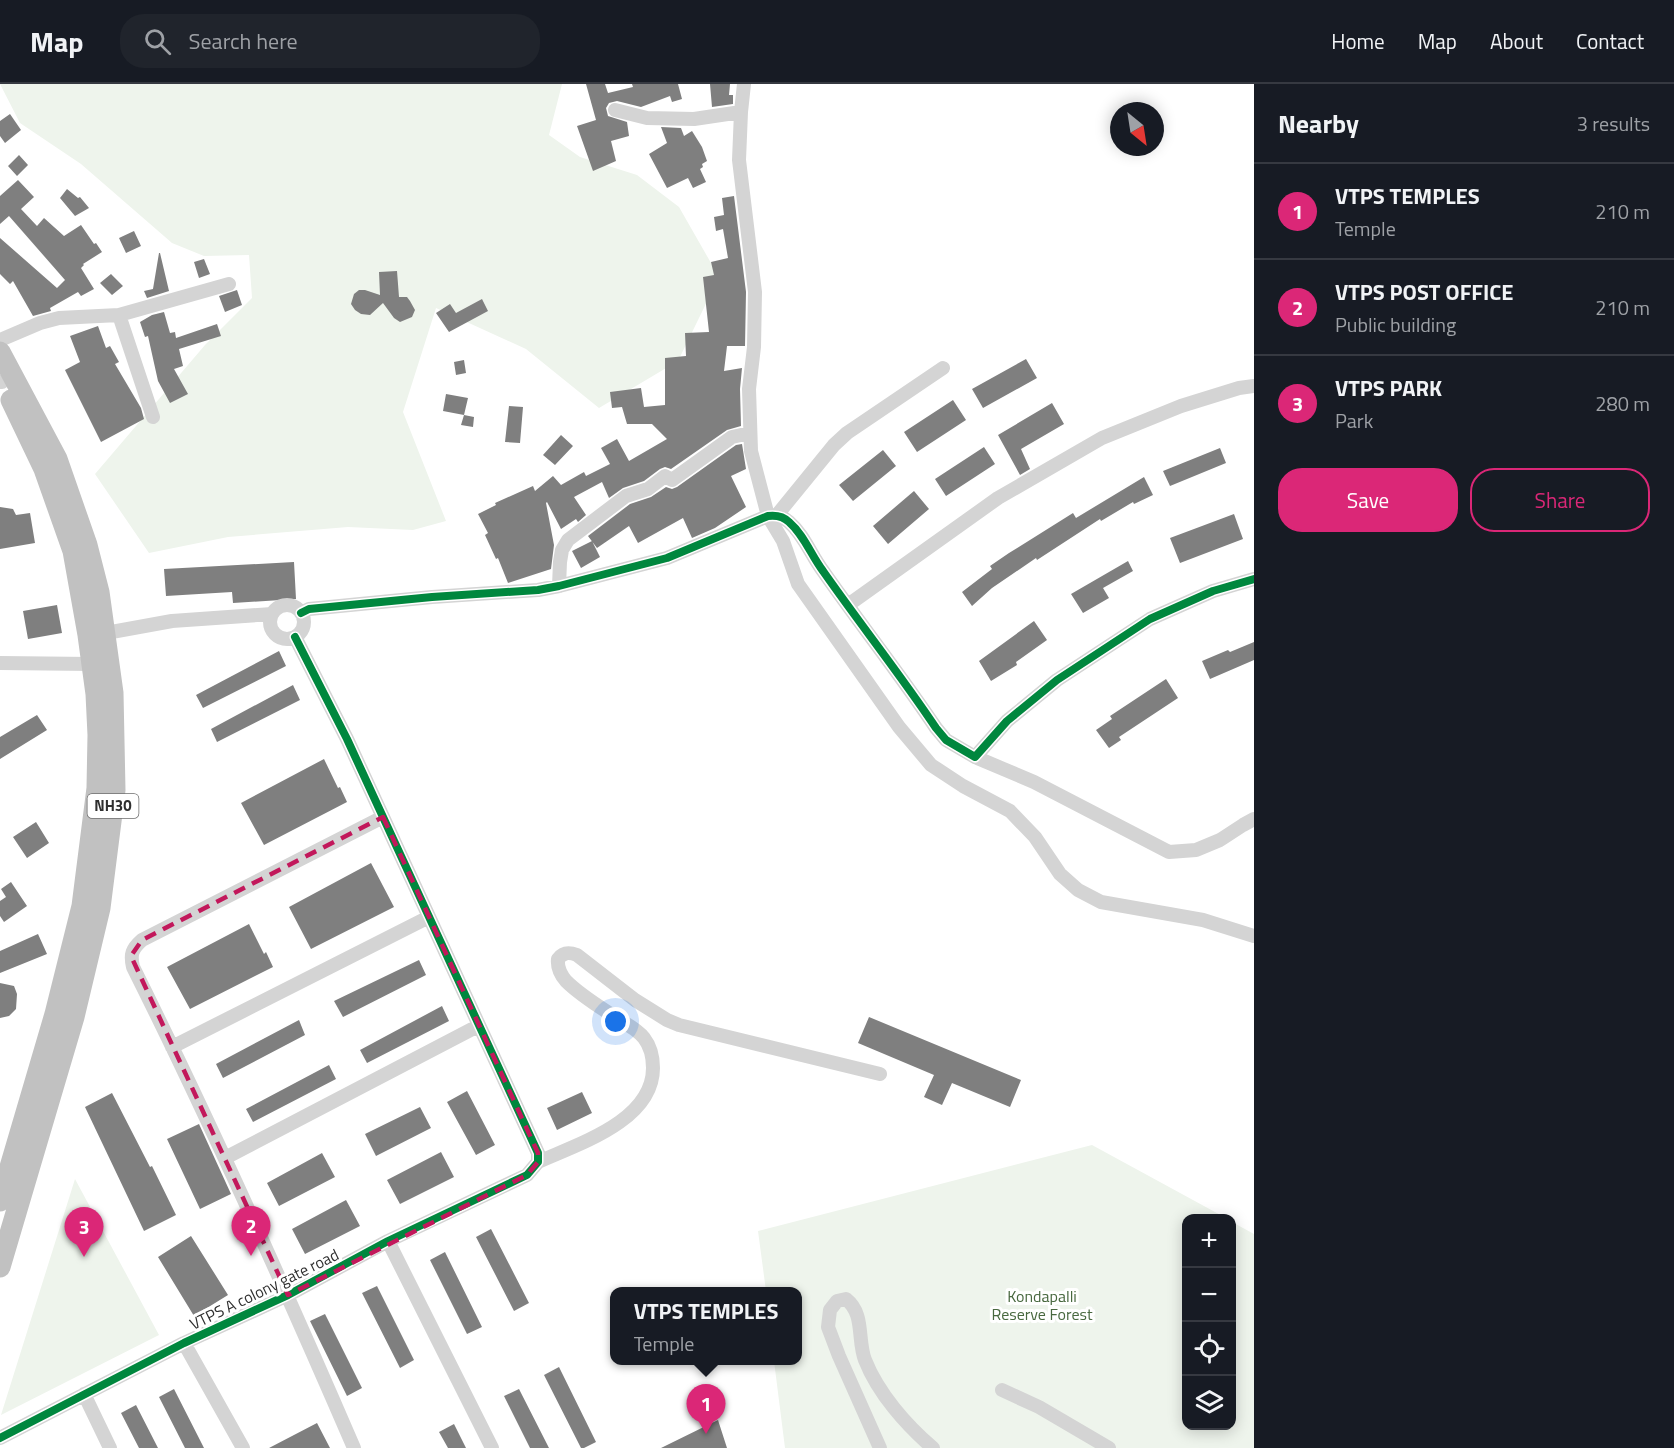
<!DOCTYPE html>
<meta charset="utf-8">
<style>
body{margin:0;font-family:"Titillium Web",sans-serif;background:#20242c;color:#f1f3f6}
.controls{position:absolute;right:18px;bottom:18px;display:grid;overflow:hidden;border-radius:12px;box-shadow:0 3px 15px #0003}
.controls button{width:54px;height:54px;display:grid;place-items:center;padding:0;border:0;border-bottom:2px solid #363941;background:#171b24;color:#f1f3f6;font:30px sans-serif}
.compass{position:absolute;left:1110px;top:18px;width:54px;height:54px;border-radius:50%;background:#171b24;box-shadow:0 3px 15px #0003;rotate:150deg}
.you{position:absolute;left:616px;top:938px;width:21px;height:21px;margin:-15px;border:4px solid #fff;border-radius:50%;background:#1a73e8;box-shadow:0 0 0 9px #1a73e833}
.badge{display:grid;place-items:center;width:39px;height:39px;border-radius:50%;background:#db2777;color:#fff;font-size:20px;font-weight:700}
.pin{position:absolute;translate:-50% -50px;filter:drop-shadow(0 2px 3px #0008)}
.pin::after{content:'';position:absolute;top:32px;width:21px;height:18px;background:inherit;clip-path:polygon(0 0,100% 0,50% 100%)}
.popup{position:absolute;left:610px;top:1203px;width:192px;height:78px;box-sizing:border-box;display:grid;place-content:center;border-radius:12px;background:#171b24;filter:drop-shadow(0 2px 4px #0005);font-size:20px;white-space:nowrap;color:#9ea1a6}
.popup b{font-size:22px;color:#f1f3f6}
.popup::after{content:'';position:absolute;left:50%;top:100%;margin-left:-12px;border:12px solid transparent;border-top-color:#171b24}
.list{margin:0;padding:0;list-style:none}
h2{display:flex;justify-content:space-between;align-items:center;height:78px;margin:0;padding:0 24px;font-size:26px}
h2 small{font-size:20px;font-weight:400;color:#9ea1a6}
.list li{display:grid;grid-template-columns:39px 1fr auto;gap:18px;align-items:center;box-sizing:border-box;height:96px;padding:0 24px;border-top:2px solid #363941}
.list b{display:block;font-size:22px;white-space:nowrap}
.list p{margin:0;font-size:20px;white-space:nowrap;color:#9ea1a6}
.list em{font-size:20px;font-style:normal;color:#9ea1a6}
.actions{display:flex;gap:12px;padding:18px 24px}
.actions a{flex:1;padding:14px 0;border:2px solid #db2777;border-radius:24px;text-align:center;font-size:21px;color:#db2777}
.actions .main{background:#db2777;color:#fff}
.icon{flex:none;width:33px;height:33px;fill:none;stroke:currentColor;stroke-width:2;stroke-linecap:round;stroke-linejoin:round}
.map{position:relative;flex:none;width:1254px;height:1364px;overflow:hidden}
header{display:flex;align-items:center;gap:36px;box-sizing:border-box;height:84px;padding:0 30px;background:#171b24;border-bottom:2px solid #363941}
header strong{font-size:28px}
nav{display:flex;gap:33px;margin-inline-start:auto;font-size:21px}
.search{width:420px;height:54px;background:#20242c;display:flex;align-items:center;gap:15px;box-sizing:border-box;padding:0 21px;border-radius:24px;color:#9ea1a6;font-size:22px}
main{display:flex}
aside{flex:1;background:#171b24}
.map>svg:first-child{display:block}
.green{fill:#eef4ec}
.building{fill:#7f7f7f}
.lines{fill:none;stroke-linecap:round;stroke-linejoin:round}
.minor{stroke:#d4d4d4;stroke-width:14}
.highway{stroke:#c1c1c1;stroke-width:21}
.cycleway-casing{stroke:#fff;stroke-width:11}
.cycleway{stroke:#00873e;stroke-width:8}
.marked{fill:none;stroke:#c2185b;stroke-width:4.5;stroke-dasharray:12 8;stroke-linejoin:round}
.labels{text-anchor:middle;stroke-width:6;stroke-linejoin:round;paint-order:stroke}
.shield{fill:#fff;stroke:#6d6d6d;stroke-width:1.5}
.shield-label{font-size:15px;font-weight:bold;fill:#2f2f2f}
.street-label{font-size:16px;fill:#2f2f2f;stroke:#fff}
.park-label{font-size:16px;fill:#48683f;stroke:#fff}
</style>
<header>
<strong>Map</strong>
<div class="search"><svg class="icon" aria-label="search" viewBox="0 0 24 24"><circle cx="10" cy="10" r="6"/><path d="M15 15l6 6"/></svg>Search here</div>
<nav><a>Home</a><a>Map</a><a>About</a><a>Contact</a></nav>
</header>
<main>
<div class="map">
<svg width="1254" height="1364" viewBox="0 0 1254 1364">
<rect width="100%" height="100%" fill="#fff"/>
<!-- green -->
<path class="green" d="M0 0H562L549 51 580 73 637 91 679 123 719 193 678 277 599 324 526 265 436 224 403 328 446 437 413 446 348 443 228 453 149 469 95 390 205 261 252 214 249 171 204 172 172 159 81 80 20 39Z
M1092 1061 1226 1134H1186V1342H1232V1138L1254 1150V1364H785L774 1277 798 1276V1208L766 1207 758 1147Z
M75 1095 159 1251 1 1331Z"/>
<!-- building -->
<path class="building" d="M586 0H605L608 9 633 3 632 0H678L682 15 672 18 670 12 641 23 617 17 609 19 606 24 608 32 627 38 629 52 611 57 616 77 593 87 577 42 596 36Z
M710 0H730L729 11H733V20L712 23Z
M10 30 21 46 5 59 0 52V37Z
M661 43 681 44 684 52 692 47 702 63 707 77 702 80 703 83 700 85 706 98 693 104 688 94 667 104 649 70 667 59Z
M19 71 28 81 17 92 8 82Z
M18 96 34 113 21 125 37 142 44 134 64 152 81 141 94 160 96 159 102 168 83 180 84 181 81 184 94 205 81 212 78 208 50 224 51 227 33 232 13 197 10 200 0 190V154L57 204 65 196 9 132 0 140V112Z
M67 105 78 114 80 113 89 124 75 132 60 114Z
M734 112 746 208 745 262H727L724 287 742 284 740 305 741 342 727 346 671 385 665 383 660 385 644 397 623 404 609 414 602 398 574 413 586 431 578 438 576 435 561 445 547 418 546 419 554 461 551 485 508 499 498 474 496 475 485 451 488 449 478 430 496 421 495 419 533 402 535 407 553 392 561 401 584 388 586 392 610 380 601 364 617 355 629 377 667 355 652 340H627L622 323 612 324 610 308 641 304 644 323 665 321V274L686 272 685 249 709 248 703 193 714 191 711 178 728 174 723 145 716 147 714 133 724 131 722 114Z
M134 147 141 162 126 169 119 154Z
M159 169H160L169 207 147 214 144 207 153 205Z
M204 175 210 190 199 194 194 178Z
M397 187 399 213H407L410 217 415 226 412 233 400 238 394 234 383 219 370 231 361 230 355 226 351 220 354 210 359 206H365L380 211 379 188Z
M111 190 123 202 112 211 100 199Z
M237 206 242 221 225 228 219 212Z
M482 215 488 227 449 248 436 229 450 220 456 229Z
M164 228 170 249 175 248 176 254 217 240 221 252 179 265 183 282 174 285 188 310 170 319 158 297 148 252 145 253 140 238 152 231Z
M98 242 106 264 110 262 119 278 115 280 141 324 144 335 101 358 65 286 80 278 70 252Z
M1026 275 1037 294 983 324 972 305Z
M464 276 466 289 456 291 454 278Z
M446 310 468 314 464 331 443 327Z
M953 316 966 336 917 368 904 348Z
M1052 319 1064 340 1021 365 1030 385 1020 391 998 351Z
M509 322 523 323 520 359 505 358Z
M464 331 474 333 473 343 461 341Z
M561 351 573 362 555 381 543 371Z
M742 360 746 385 731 392 746 423 715 444 692 454 683 434 638 459 629 442 597 464 588 452 630 420 651 413 666 403 672 405 677 403 736 361Z
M984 363 995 380 946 412 935 395Z
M1220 364 1226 379 1170 402 1163 387Z
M883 366 896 382 853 417 839 401Z
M1144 393 1153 411 1134 420 1133 418 1101 437 1100 435 1037 476 1036 474 992 504 972 522 962 508 992 485 990 482 1009 469 1073 429 1076 434Z
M914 407 929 425 888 460 873 442Z
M0 423 13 425 16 431 30 429 35 459 0 465Z
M1234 430 1243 455 1180 479 1170 454Z
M592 457 600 473 581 484 572 467Z
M1128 477 1133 487 1103 504 1109 514 1083 529 1071 510Z
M294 478 296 515 233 519 232 508 166 512 164 485Z
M57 521 62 549 28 555 23 527Z
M1034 537 1047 556 1016 578 1017 581 991 597 979 577Z
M1254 558V576L1210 595 1202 577 1228 566 1230 568Z
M279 567 286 582 203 624 196 611Z
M1166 595 1178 614 1119 653 1121 656 1109 664 1096 646 1112 635 1110 632Z
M293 601 300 616 217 658 211 645Z
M37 631 47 646 0 675V653Z
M324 675 338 704 340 703 347 718 264 761 241 719Z
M36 738 49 759 27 774 13 753Z
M371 779 394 823 311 865 289 823Z
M11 798 27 822 4 838 0 832V817L6 813 1 805Z
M249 840 264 870 266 868 273 883 190 925 167 883Z
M38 850 47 870 0 889V867Z
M419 876 426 891 343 933 334 917Z
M0 899 14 902 17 910 16 925 9 932 0 934Z
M442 922 449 937 367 979 360 966Z
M869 933 1021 996 1010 1023 952 999 942 1021 924 1013 934 991 858 959Z
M299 936 305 951 223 994 216 980Z
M329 981 336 995 253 1038 246 1025Z
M467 1007 495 1061 476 1071 447 1018Z
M582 1008 592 1029 557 1046 547 1024Z
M112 1009 150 1083 152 1082 176 1131 144 1147 85 1023Z
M420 1023 431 1044 376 1072 365 1050Z
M199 1040 231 1110 200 1125 167 1055Z
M441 1068 454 1093 400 1120 387 1096Z
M322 1069 335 1093 279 1122 267 1099Z
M346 1116 360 1142 305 1170 292 1145Z
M491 1145 529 1219 514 1227 476 1153Z
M191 1152 228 1211 194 1232 158 1173Z
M445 1168 482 1243 467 1250 430 1176Z
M377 1202 414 1276 400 1284 362 1209Z
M325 1230 362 1304 347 1312 310 1237Z
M559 1283 596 1358 584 1364H581L544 1291Z
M174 1305 204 1364H185L159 1313Z
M519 1305 549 1364H530L504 1312Z
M136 1321 158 1364H139L121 1329Z
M718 1336 727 1364H661Z
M317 1339 330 1364H269Z
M454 1340 466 1364H448L439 1348Z"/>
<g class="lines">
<!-- minor -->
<path class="minor" d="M744 0 741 28 739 76 755 208 754 263 749 305 751 367 768 432 783 457 798 500 899 643 931 681 963 702 1010 727 1035 753 1060 790 1078 806 1101 818 1203 836 1254 852
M615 26 647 34 694 35 741 28
M119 231 153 333
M0 256 40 239 59 234 119 231 229 200
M0 298H2
M777 431 834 361 847 349 943 284
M559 502 560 478 562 466 568 456 626 412 648 405 665 392 672 396 732 353 750 349
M848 521 998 414 1102 354 1181 322 1239 304 1254 302
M270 538a17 17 0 1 1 34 0a17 17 0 1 1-34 0Z
M301 529 309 525 432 513 538 506 559 502 667 474 768 432C776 431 783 432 789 438 804 451 811 471 823 487 860 540 900 590 936 644L946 656 975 673 1007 637 1057 596 1150 535 1213 507 1254 495
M106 549 172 537 272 530
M295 553 347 655 538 1069V1078
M0 579 92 580
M975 673 1034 698 1169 768 1196 766 1220 756 1243 741 1254 735
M172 963 429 833
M225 1074 478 942
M538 1078C578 1060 653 1037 653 984 653 973 651 963 644 954 638 946 627 940 618 935 600 923 581 912 566 897 560 890 557 884 558 875 563 868 569 868 577 871L635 916 667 936 679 941 880 990
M388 1157 492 1364
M184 1259 243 1364
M1002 1306 1039 1323 1109 1364
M84 1310 110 1364
M0 1354 184 1259 288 1211 388 1157 527 1091 538 1078
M354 1364C284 1202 212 1041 133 883 130 870 132 865 142 856L383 733
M880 1364 839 1272 828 1243 830 1226 837 1217 846 1215C865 1230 857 1255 865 1276 878 1309 906 1341 933 1364"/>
<!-- highway -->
<path class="highway" d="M0 268 57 375 87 461 99 508 113 609 115 706 100 824 74 933 0 1183
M0 1117 55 930 82 822 97 704 98 651 96 610 88 551 73 467 44 385 11 316"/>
<!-- cycleway casing -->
<g class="cycleway-casing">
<path id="cycleway" d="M301 529 309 525 432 513 538 506 559 502 667 474 768 432C776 431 783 432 789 438 804 451 811 471 823 487 860 540 900 590 936 644L946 656 975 673 1007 637 1057 596 1150 535 1213 507 1254 495
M0 1354 184 1259 288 1211 388 1157 527 1091 538 1078V1069L347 655 295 553"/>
</g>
<!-- cycleway -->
<use href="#cycleway" class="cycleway"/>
</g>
<!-- marked area -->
<path class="marked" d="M383 733 538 1069V1078L527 1091 288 1211 131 872 142 856Z"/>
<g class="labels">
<!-- shield labels -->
<rect class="shield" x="87.5" y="710" width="51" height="24" rx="4.5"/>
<g class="shield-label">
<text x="113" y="727">NH30</text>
</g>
<!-- street labels -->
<g class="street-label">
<text transform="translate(264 1205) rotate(-26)" y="6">VTPS A colony gate road</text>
</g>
<!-- park labels -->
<g class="park-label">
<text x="1042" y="1218">Kondapalli<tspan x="1042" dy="18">Reserve Forest</tspan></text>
</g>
</g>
</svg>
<div class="controls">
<button>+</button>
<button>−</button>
<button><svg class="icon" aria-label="locate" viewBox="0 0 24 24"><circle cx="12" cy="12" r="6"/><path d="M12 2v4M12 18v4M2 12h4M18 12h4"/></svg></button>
<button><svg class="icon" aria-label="layers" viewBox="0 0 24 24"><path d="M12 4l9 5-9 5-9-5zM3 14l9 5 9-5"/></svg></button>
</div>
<svg class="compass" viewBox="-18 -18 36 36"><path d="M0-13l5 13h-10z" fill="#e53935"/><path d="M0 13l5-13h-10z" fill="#9ea1a6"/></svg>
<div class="you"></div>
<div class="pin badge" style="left:706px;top:1350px">1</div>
<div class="popup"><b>VTPS TEMPLES</b>Temple</div>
<div class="pin badge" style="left:251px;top:1172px">2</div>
<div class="pin badge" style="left:84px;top:1173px">3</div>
</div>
<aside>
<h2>Nearby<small>3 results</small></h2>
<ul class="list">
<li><span class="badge">1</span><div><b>VTPS TEMPLES</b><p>Temple</p></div><em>210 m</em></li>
<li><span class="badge">2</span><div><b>VTPS POST OFFICE</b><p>Public building</p></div><em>210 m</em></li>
<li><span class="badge">3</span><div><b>VTPS PARK</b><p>Park</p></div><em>280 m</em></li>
</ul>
<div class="actions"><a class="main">Save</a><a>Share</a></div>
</aside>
</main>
